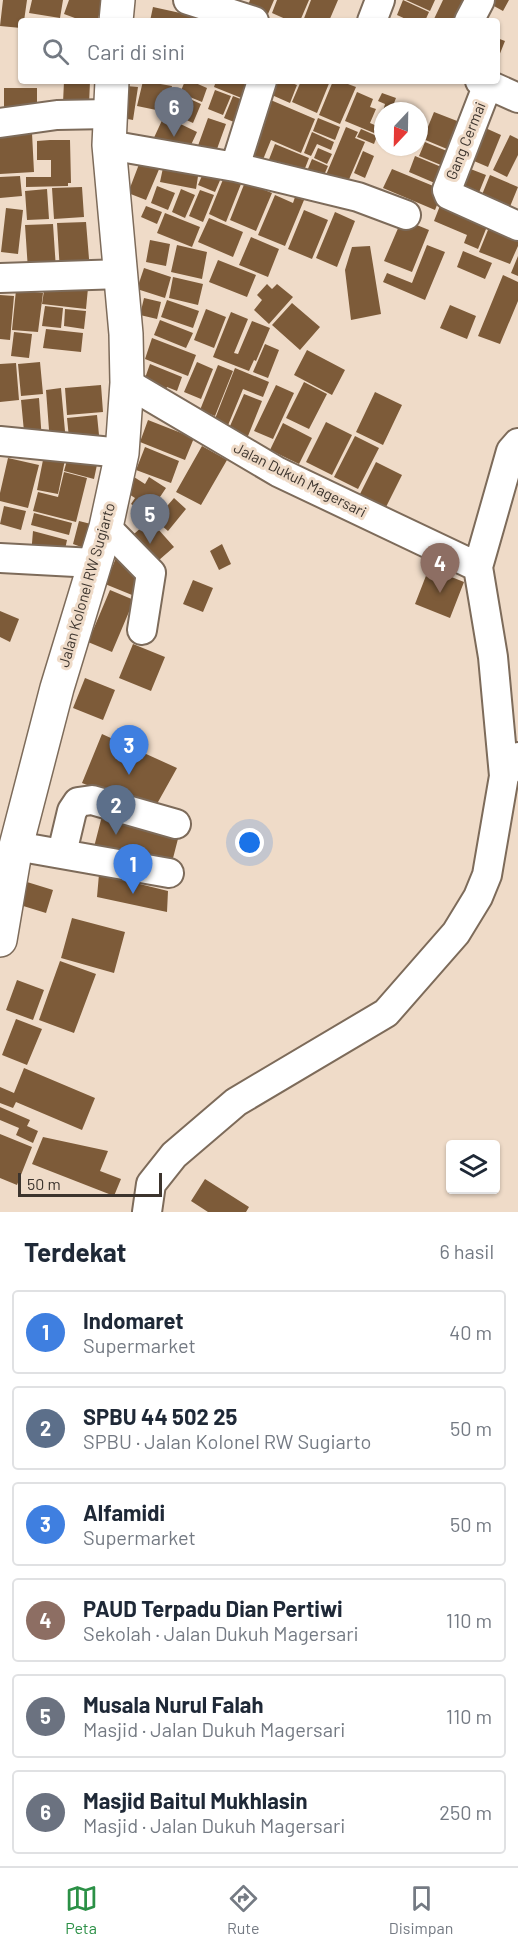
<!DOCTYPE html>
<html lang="id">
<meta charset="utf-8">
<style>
body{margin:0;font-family:Barlow,sans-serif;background:#f6f6f7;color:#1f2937}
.controls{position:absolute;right:18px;bottom:18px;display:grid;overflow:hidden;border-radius:6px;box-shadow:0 2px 4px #0004}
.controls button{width:54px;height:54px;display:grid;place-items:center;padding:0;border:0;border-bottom:2px solid #e0e1e3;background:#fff;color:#1f2937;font:30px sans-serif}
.compass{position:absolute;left:374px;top:102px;width:54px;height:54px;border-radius:50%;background:#fff;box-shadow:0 2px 4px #0004;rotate:202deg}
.scale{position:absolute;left:18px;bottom:15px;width:144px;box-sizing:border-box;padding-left:6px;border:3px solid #3c342d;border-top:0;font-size:16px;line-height:21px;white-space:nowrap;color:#3c342d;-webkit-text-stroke:4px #efdbc8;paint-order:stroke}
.you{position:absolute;left:250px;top:843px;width:21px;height:21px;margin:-15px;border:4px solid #fff;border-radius:50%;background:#1a73e8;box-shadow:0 0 0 9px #1a73e833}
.badge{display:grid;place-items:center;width:39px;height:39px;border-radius:50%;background:#2b9046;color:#fff;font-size:20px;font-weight:700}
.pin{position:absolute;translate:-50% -50px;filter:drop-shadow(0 2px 3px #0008)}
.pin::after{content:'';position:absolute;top:32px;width:21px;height:18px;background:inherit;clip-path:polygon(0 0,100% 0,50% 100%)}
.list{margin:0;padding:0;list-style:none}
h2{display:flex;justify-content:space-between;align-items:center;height:78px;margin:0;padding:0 24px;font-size:26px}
h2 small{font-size:20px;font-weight:400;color:#747a83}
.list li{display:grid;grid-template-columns:39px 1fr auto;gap:18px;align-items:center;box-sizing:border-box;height:84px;margin:0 12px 12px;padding:0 12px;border:2px solid #e0e1e3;border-radius:6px}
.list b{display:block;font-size:22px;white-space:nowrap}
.list p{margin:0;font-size:20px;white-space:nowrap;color:#747a83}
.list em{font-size:20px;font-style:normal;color:#747a83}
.icon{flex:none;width:33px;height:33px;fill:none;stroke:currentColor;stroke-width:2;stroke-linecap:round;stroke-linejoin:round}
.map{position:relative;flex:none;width:518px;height:1212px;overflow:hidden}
.search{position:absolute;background:#fff;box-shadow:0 2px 4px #0004;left:18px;right:18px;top:18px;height:66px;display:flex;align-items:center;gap:15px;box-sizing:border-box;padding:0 21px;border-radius:6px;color:#747a83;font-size:22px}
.sheet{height:654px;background:#fff}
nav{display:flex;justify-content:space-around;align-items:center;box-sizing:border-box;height:84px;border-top:2px solid #e0e1e3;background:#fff;font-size:16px;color:#747a83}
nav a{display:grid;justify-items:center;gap:3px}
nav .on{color:#2b9046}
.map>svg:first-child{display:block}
.building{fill:#7d5b39}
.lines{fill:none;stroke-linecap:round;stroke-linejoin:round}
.minor-casing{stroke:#7d6b5a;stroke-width:32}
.major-casing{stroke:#7d6b5a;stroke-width:36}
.minor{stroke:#fff;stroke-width:28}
.major{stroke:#fff;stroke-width:33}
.labels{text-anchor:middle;stroke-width:6;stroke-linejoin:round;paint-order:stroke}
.street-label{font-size:15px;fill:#3c342d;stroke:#efdbc8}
</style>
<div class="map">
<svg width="518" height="1212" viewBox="0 0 518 1212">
<rect width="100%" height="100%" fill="#efdbc8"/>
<!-- building -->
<path class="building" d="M3 0H27L24 21H21V28L0 26Z
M32 0H63L60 18 29 13Z
M69 0H104L97 21H83L64 14Z
M250 0H274L265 21 245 14Z
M277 0H309L300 21H290L272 13Z
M311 0H338L329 21H303Z
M403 0 429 12 425 21H410L397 15Z
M406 0H435L430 11Z
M443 0H471L460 21H439L434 19Z
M483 0H509L503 11Z
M153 7 194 16 193 21H150Z
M497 38 505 41 497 61Z
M64 81H90L89 105 63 103Z
M143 81 172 86 166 112 137 106Z
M185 81H191L207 88 202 102 180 93Z
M216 81H257L249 101 214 87Z
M270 81H287L297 85 290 103 265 92Z
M301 81H330L317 113 292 102Z
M333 81H340L356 87 340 124 319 115Z
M126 86 138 87 133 120 122 118Z
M4 88H37V116H4Z
M215 90 231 96 223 115 208 109Z
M357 92 373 99 370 107 376 109 370 123 377 126 374 133 345 121Z
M382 93 396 98 391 111H383L385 104 378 101Z
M179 94 201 104 193 123 171 113Z
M233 96 253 104 244 126 224 118Z
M266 98 315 119 301 153 271 140 262 162 249 157Z
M434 112 470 126 459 154 423 139Z
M164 116 197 132 185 158 152 142Z
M208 118 226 124 213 160 195 154Z
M318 118 340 127 335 140 313 131Z
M481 126 501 135 488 167 467 158Z
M346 127 358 132 355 138 365 142 347 184 326 175Z
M361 129 377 136 374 144 357 137Z
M312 132 334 142 331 150 317 144 311 156 304 153Z
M32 133 34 172 0 174V135Z
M510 135 518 139V155L507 177 493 170Z
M50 140H70L71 183H68V186L26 187V177H51V160H37V141Z
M425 142 459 156 453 170 419 156Z
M275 144 309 158 302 176 268 162Z
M318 148 332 154 327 164 314 158Z
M363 151 374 156 365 178 354 173Z
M415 156 451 171 444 187 409 172Z
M141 159 160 167 146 200 128 193Z
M312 159 328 166 321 182 305 176Z
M164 163 199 170 196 189 160 182Z
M468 168 486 175 476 200 458 193Z
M392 169 443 190 435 210 383 188Z
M204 171 221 178 215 192 198 185Z
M490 175 518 187 507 214 479 202Z
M20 176 22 196 0 198V177Z
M224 177 241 184 226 222 209 214Z
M245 182 272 193 256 231 230 220Z
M157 186 175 193 168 210 151 203Z
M82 187 84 217 54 219 52 188Z
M47 189 49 219 27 220 25 191Z
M181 189 195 195 185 218 172 212Z
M200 190 214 195 203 222 189 216Z
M275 195 293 203 295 197 304 200 285 246 258 235Z
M443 198 488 224 478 249 464 243 467 235 434 221Z
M146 206 162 212 157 224 141 217Z
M6 208 23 210 18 254 1 252Z
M304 210 328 220 312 259 288 249Z
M335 212 355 221 337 267 316 258Z
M165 213 200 227 192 247 157 233Z
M209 218 243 232 233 257 198 242Z
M402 219 429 230 412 272 384 261Z
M492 220 518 231V246L510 264 479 252Z
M86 222 90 271 60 272 57 223Z
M53 224 56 269 28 270 25 225Z
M251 237 279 249 268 277 239 265Z
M150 240 170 244 166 266 146 262Z
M177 245 207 252 202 279 171 272Z
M427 245 445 252 425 300 383 282 387 273 412 283Z
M370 246 381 314 351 320 345 270 352 247Z
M463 251 492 263 485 279 457 267Z
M518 256V276L511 273Z
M218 260 256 275 247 297 209 282Z
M144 268 171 277 165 298 137 289Z
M503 275 518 282V301L500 344 478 336Z
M173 277 203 284 198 305 169 298Z
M45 284 88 288 86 309 42 304Z
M267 284 272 289 277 284 293 297 269 324 254 310 262 300 257 295Z
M16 290 43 293 38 332 12 330Z
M0 295 14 296 10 340 0 339Z
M144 298 161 302 157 319 140 315Z
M167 300 199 311 193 328 161 317Z
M292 303 320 327 300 350 272 325Z
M450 305 476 316 467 339 440 328Z
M45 306 63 308 61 328 42 326Z
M65 309 86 311 84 329 64 326Z
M206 309 226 317 214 348 194 340Z
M231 312 248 319 234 353 238 354 252 321 270 328 256 361 254 360 249 371 213 357Z
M160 320 193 333 186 348 154 335Z
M46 329 83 333 81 352 43 348Z
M14 332 32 334 29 358 11 356Z
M152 338 196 355 188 376 145 359Z
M265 344 279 350 268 378 253 372Z
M307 350 345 370 332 395 294 375Z
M40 362 43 394 21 396 18 364Z
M197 362 213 369 201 399 184 392Z
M16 363 19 400 0 402V364Z
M150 364 182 377 177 391 167 387 163 397 144 389 148 379 145 378Z
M218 365 233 371 215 416 200 410Z
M235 368 269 382 263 397 243 389 224 435 211 429Z
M304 382 327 394 309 429 286 418Z
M101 385 103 412 67 415 65 388Z
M276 385 294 393 273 439 254 431Z
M61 388 66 442 50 443 46 390Z
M375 392 402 405 383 445 356 432Z
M244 394 262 401 246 441 227 433Z
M39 398 42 441 25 442 21 400Z
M97 415 100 445 70 448 67 418Z
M148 420 194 438 185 460 140 442Z
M326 422 352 435 332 475 306 462Z
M283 423 312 438 299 464 270 450Z
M355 436 379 448 358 489 334 477Z
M202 446 227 460 201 505 176 492Z
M145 447 179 461 171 483 136 470Z
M45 450 66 455 58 494 37 490Z
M69 453 98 460 94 479 64 471Z
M8 458 39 465 28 508 0 501V493Z
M376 462 402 475 384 511 358 498Z
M64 472 87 478 76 522 33 511 38 492 58 497Z
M134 477 145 484 149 477 166 488 148 515 131 504 135 498 124 491Z
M174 498 186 509 168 531 155 520Z
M4 506 26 511 21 530 0 524Z
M34 513 72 523 69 535 31 525Z
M150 520 174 547 151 567 127 540Z
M79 521 91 524 84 548 73 544Z
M33 531 67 540 63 559 31 555Z
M222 544 231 564 219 570 210 551Z
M116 558 143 569 132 595 105 584Z
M429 568 464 582 450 618 415 604Z
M193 580 213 588 203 612 183 604Z
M110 590 134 600 112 652 88 642Z
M0 611 19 619 10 642 0 637Z
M133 644 165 657 151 691 119 678Z
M85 678 115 690 103 720 73 708Z
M102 734 177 768 153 811 82 783Z
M103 812 180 831 171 866 94 847Z
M99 874 168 891 167 912 97 897Z
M27 882 53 890 46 913 20 905Z
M72 918 125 932 114 973 61 958Z
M60 961 96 974 74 1033 39 1020Z
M17 980 44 990 33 1020 6 1010Z
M16 1019 42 1029 27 1065 2 1055Z
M24 1068 95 1098 82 1130 16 1102 13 1108 0 1103V1087L14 1093Z
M0 1107 30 1120 27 1126 38 1131 33 1143 16 1135 19 1128 0 1120Z
M0 1134 32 1147 17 1185 0 1178Z
M43 1137 108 1151 100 1171 121 1179 114 1196 32 1164Z
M205 1179 249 1207 246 1212H208L191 1201Z"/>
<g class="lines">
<!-- minor casing -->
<g class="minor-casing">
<path id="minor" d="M188 0 254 21
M372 21 380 0
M469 21 480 0
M480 81 518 98
M488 84 447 190 449 195 518 226
M0 123 57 115 109 114
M109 145 235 167 358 197 406 215
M235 167 262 81
M0 278 122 274
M127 383 278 472 478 567
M0 441 122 453
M106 527 151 573 142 630
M0 558 94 563
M504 776 493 657 478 567 511 451 518 443
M16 846 169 873
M62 853 72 811 78 802 92 800 176 824
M147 1212 151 1184 174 1155 236 1102 386 1013 456 933 478 897 487 875 504 776 518 757"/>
</g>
<!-- major casing -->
<g class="major-casing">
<path id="major" d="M116 21 118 0
M0 940 16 846 57 688 106 527 122 453 127 383 126 334 109 145 112 81"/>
</g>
<!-- minor -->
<use href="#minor" class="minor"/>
<!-- major -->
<use href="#major" class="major"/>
</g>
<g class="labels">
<!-- street labels -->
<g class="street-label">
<text transform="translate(466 141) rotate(-68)" y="5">Gang Cermai</text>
<text transform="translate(300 480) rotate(27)" y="5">Jalan Dukuh Magersari</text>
<text transform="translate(87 585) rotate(-74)" y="5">Jalan Kolonel RW Sugiarto</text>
</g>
</g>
</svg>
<div class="controls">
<button><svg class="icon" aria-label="layers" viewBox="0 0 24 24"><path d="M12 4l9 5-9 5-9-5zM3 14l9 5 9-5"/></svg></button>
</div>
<svg class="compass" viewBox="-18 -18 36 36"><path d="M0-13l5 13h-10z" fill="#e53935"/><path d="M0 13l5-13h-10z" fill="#747a83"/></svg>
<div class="scale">50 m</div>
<div class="you"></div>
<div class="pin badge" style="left:133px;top:894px;background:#3f7fe0">1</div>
<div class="pin badge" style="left:116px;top:835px;background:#5c6f8a">2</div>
<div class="pin badge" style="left:129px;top:775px;background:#3f7fe0">3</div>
<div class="pin badge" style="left:440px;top:593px;background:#8d6e63">4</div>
<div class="pin badge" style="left:150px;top:544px;background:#6b7280">5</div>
<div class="pin badge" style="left:174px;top:137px;background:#6b7280">6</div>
<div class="search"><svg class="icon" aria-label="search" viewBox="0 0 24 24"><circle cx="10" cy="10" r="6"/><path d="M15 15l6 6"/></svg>Cari di sini</div>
</div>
<section class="sheet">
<h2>Terdekat<small>6 hasil</small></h2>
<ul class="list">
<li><span class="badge" style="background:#3f7fe0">1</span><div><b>Indomaret</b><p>Supermarket</p></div><em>40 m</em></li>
<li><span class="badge" style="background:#5c6f8a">2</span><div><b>SPBU 44 502 25</b><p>SPBU · Jalan Kolonel RW Sugiarto</p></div><em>50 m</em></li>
<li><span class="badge" style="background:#3f7fe0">3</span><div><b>Alfamidi</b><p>Supermarket</p></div><em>50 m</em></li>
<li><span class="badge" style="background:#8d6e63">4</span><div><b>PAUD Terpadu Dian Pertiwi</b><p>Sekolah · Jalan Dukuh Magersari</p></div><em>110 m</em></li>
<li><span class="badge" style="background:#6b7280">5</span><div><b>Musala Nurul Falah</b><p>Masjid · Jalan Dukuh Magersari</p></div><em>110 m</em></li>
<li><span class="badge" style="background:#6b7280">6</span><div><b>Masjid Baitul Mukhlasin</b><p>Masjid · Jalan Dukuh Magersari</p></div><em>250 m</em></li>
</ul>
</section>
<nav>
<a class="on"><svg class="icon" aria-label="map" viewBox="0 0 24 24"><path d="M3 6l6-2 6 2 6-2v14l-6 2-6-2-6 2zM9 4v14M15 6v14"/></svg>Peta</a>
<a><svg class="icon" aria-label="directions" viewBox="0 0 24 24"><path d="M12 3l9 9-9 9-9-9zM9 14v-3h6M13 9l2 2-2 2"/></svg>Rute</a>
<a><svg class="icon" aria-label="saved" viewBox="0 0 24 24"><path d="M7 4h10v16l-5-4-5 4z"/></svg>Disimpan</a>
</nav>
